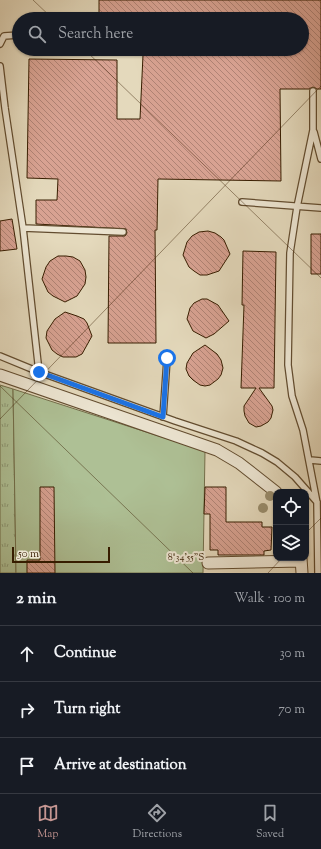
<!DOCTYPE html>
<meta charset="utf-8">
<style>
body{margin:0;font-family:"Sorts Mill Goudy",serif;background:#20242c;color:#f1f3f6}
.controls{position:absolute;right:12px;bottom:12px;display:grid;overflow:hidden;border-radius:8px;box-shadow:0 1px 3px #0004}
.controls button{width:36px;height:36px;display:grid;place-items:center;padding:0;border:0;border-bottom:1px solid #363941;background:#171b24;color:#f1f3f6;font:20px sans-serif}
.scale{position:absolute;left:12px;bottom:10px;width:98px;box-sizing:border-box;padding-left:4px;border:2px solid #371d00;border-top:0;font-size:11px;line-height:14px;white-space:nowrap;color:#371d00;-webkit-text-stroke:3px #ede6d3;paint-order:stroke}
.stop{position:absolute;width:12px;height:12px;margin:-9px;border:3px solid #1a73e8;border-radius:50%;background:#fff}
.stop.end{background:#1a73e8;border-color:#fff;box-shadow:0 1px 4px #0008}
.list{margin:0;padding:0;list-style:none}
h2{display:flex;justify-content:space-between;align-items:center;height:52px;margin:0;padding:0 16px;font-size:17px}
h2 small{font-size:13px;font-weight:400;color:#9ea1a6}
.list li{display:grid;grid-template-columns:26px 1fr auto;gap:12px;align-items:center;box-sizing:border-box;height:56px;padding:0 16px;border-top:1px solid #363941}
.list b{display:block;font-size:15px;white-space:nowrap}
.list em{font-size:13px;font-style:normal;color:#9ea1a6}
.icon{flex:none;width:22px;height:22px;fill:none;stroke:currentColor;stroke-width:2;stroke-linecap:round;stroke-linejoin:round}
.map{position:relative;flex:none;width:321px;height:573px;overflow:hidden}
.search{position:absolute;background:#171b24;box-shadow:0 1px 3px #0004;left:12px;right:12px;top:12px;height:44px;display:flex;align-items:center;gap:10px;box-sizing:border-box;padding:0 14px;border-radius:22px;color:#9ea1a6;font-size:15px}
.sheet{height:220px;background:#171b24}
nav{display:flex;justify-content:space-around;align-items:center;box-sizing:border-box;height:56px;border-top:1px solid #363941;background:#171b24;font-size:11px;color:#9ea1a6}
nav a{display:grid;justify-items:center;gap:2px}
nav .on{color:#c59692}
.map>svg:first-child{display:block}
.grass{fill:url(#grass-tufts);stroke:#726e4a}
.pitch{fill:#aec095;stroke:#726e4a}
.building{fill:url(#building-back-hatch);stroke:#371d00}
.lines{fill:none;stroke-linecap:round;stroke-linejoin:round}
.lane-casing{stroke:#624c2f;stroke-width:8}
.street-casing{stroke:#624c2f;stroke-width:13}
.lane{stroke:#ede6d3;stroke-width:5.5}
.street{stroke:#ede6d3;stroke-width:11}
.tree{fill:#998d6d}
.route{stroke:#1a73e8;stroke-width:5}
.ticks{fill:none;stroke:#371d00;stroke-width:1;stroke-opacity:0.45}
.ticks-label{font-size:10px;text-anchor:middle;fill:#371d00;stroke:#ede6d3;stroke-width:4;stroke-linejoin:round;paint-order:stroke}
</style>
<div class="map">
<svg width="321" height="573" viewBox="0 0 321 573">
<defs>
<pattern id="grass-tufts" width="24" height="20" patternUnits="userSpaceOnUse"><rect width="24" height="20" fill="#aec095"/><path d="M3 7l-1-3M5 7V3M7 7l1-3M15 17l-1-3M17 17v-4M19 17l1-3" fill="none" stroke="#8e9b77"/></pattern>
<pattern id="building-back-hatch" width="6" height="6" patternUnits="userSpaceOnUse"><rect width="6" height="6" fill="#d8a292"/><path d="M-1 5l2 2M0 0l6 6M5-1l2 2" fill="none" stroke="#b08375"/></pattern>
</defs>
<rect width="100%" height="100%" fill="#e4d9bc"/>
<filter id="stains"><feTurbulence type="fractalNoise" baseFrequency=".005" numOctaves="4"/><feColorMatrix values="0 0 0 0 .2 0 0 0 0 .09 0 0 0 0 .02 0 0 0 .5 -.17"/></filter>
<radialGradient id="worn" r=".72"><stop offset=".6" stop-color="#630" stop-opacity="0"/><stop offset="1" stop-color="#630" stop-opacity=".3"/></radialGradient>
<!-- grass -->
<path class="grass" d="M0 385 13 389 16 573H0Z"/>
<!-- pitch -->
<path class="pitch" d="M13 389 205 451 203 573H16Z"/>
<!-- building -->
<path class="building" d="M99 0H321V89H317L313 87 309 89H280L281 181 158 179 157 230H155L156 343H108L109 236H125L127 233 126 229 36 224V200H57L58 179 27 178 29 59 117 60V119H140L143 55H167V49H302V19H99Z
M12 219 17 249 0 251V221Z
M208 231 215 233 221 237 224 240 230 254 219 271 207 275H200L194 271 189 267 183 255 187 242 192 236 199 232Z
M311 234H321V274H311Z
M243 251 276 252 274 388H259L272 406 273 410 271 418 268 422 261 426 256 427 249 423 245 416 244 411V406L256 388H241L244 305H242Z
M58 256H66L73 257 80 261 85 270 86 277 85 284 77 296 65 302 53 296 48 292 42 279 46 267 50 261Z
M202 299H207L218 305 229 321 214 334 206 338 193 331 187 319 190 308 194 303Z
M65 312 77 316 84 319 87 323 92 336 82 354 76 357H63L57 354 52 350 46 338 47 331 55 319Z
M205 345 217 354 221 360 223 368 221 375 218 379 210 385 205 386 200 385 193 380 189 376 186 369 187 363 193 353Z
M40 487H54L55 573H27V560H40Z
M205 487H226V522H262V527H272L271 550 264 551V555H218V550H210V514H204Z"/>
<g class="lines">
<!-- lane casing -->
<g class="lane-casing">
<path id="lane" d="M0 44 4 36 19 35
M0 66 5 108 23 228 39 372
M313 91V130L297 207 290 253 288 365 292 396 303 430 317 503 318 573
M314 132 321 159
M242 202 321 208
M23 228 123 232
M0 356 39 372 175 421 236 441 262 453 277 462 295 477 317 502
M163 417 167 359
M310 460 321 461"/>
</g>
<!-- street casing -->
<g class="street-casing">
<path id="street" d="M0 375 217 450 239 463 276 492
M301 558 302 573
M208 563 301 561"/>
</g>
<!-- lane -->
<use href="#lane" class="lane"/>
<!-- street -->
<use href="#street" class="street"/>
</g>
<!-- trees -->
<g class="tree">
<circle cx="270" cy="496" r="5"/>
<circle cx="263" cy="508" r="5"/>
</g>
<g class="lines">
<!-- route -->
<path class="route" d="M39 372 163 417 167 358"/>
</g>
<!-- ticks -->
<path class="ticks" d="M33 0 53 19M84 49 321 278M0 386 193 573M0 419 321 86M306 533 321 518M268 573 282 558"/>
<g class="ticks-label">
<text x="186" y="560">8°34'55"S</text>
</g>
<rect width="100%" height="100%" filter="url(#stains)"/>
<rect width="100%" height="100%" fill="url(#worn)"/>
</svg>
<div class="controls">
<button><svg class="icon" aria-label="locate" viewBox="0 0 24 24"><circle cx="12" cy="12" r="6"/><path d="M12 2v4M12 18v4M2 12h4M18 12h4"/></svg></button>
<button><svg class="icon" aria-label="layers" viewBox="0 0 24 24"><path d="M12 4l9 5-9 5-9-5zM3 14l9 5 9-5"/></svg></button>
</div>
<div class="scale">50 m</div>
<div class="stop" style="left:167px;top:358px"></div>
<div class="stop end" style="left:39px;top:372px"></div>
<div class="search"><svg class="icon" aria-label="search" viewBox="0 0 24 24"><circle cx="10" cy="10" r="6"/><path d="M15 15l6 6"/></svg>Search here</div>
</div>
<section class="sheet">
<h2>2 min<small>Walk · 100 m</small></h2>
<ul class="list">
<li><svg class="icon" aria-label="ahead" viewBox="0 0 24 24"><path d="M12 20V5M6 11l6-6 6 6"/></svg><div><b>Continue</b></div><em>30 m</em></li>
<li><svg class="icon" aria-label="right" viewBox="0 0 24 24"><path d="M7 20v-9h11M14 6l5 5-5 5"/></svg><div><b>Turn right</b></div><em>70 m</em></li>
<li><svg class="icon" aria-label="arrive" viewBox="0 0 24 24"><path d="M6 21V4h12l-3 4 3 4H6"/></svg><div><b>Arrive at destination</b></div></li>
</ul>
</section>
<nav>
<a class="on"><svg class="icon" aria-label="map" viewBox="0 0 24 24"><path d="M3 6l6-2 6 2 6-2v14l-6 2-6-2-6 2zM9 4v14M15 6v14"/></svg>Map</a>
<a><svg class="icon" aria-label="directions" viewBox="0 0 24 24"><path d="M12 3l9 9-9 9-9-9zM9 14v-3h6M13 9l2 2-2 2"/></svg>Directions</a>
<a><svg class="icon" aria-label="saved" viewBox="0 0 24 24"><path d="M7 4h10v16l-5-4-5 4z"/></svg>Saved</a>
</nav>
